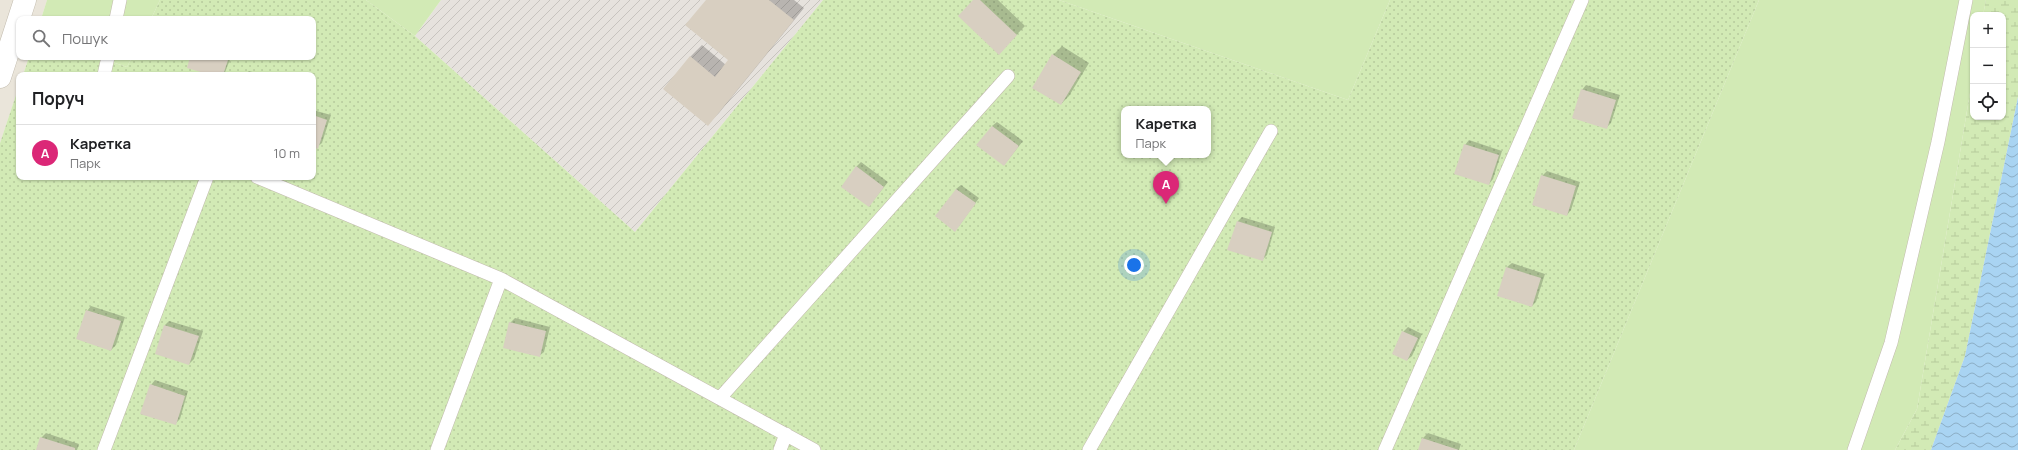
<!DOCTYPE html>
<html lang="uk">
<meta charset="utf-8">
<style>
body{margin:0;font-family:Manrope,sans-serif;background:#f6f6f6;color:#202124}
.controls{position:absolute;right:12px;top:12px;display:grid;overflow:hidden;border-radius:8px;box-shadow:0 1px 3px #0004}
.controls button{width:36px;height:36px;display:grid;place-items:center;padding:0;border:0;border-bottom:1px solid #e0e0e0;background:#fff;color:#202124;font:20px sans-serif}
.you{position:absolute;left:1134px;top:265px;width:14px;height:14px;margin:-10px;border:3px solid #fff;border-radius:50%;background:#1a73e8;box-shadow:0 0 0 6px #1a73e833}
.badge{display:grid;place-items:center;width:26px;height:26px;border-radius:50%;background:#db2777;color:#fff;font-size:13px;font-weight:700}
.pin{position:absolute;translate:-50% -33px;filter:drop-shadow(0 1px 2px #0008)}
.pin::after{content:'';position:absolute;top:21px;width:14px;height:12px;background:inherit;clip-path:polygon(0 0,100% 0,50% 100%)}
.popup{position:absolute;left:1121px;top:106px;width:90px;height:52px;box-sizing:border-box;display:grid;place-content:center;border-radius:8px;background:#fff;filter:drop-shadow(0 1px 3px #0005);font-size:13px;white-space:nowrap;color:#757577}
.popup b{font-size:15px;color:#202124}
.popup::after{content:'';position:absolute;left:50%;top:100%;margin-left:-8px;border:8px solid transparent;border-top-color:#fff}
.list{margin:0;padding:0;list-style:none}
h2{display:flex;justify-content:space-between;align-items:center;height:52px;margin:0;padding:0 16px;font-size:17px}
h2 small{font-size:13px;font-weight:400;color:#757577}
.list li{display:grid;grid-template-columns:26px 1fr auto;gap:12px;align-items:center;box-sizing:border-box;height:56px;padding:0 16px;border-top:1px solid #e0e0e0}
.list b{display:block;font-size:15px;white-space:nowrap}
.list p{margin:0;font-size:13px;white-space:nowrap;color:#757577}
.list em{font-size:13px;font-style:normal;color:#757577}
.icon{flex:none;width:22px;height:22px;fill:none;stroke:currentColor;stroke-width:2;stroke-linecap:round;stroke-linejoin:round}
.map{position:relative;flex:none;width:2018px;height:450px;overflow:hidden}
.search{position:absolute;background:#fff;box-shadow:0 1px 3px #0004;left:16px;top:16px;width:300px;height:44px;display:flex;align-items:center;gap:10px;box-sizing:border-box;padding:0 14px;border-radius:8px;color:#757577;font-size:15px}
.panel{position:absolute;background:#fff;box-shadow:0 1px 3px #0004;left:16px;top:72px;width:300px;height:108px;border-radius:8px}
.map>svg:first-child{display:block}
.residential{fill:#eae5da}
.industrial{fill:url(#industrial-furrows)}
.grass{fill:#d2eab5}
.wetland{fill:url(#wetland-marsh)}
.garden{fill:url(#garden-dots);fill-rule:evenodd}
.water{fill:url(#water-waves)}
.shadow{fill:#0003}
.building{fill:#d8cfc1}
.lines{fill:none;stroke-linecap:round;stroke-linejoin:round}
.service-casing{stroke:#c2bbae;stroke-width:14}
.minor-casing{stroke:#c2bbae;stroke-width:23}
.service{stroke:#fff;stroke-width:13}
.minor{stroke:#fff;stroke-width:22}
</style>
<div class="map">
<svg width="2018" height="450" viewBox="0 0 2018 450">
<defs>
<pattern id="industrial-furrows" width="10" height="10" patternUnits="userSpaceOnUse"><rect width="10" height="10" fill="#e6e2dd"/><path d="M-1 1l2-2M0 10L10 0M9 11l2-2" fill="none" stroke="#c7c3be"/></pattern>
<pattern id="wetland-marsh" width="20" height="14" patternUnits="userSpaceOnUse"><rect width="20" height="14" fill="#d2eab5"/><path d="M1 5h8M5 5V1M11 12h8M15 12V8" fill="none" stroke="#b6ca9c"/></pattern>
<pattern id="garden-dots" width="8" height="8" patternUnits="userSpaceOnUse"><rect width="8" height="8" fill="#d2eab5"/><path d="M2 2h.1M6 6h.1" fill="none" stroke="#b6ca9c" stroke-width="1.8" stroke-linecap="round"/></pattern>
<pattern id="water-waves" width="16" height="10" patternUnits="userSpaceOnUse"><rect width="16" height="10" fill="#a9d4f2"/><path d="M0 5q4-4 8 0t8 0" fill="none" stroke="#8caec5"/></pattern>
</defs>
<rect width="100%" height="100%" fill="#f6f3ec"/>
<!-- residential -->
<path class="residential" d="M0 0H47L41 19H19V57H29L23 75H19V86L0 143Z"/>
<!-- industrial -->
<path class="industrial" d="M441 0H823L635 232 415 36Z"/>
<!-- grass -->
<path class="grass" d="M47 0H160L151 19H41Z
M366 0H441L415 36Z
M1059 0H1390L1348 100Z
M1759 0H1986L1983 15H1973V75L1917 409 1895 450H1574Z
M97 57H132L127 67Z"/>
<!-- wetland -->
<path class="wetland" d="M1986 0H2018V97L1965 356 1931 450H1895L1917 409 1973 75V117H2003V15H1983Z"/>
<!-- garden -->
<path class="garden" d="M160 0H366L415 36 635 232 823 0H1059L1348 100 1390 0H1759L1574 450H0V143L19 86V177H313V75H23L29 57H97L127 67 132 57H313V19H151ZM1124 109H1208V155H1124Z"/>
<!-- water -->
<path class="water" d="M2018 97V450H1931L1965 356Z"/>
<!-- shadow -->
<path class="shadow" d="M707 0H794L804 8 719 113 708 124 690 57 702 45 726 65 730 60Z
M975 0H998L1025 26 999 53Z
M1062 46 1089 63 1069 96 1061 104 1053 55Z
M191 57H231L224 75H214Z
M249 71 262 75H245Z
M1586 85 1620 95 1611 123 1606 128 1582 90Z
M313 110 331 115 322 143 317 147 313 146Z
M997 122 1023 141 1004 165 992 126Z
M1469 140 1502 151 1493 179 1489 184 1465 145Z
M861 162 888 182 873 201 856 167Z
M1547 171 1580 182 1571 210 1567 215 1542 176Z
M961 185 979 198 959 226 956 189Z
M1242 217 1275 227 1267 255 1262 260 1238 221Z
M1512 263 1545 274 1536 302 1532 306 1507 267Z
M91 306 125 317 116 345 111 350 87 311Z
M515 318 550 327 544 352 539 356 510 323Z
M169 321 203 331 194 359 189 364 165 325Z
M1408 327 1422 334 1412 356 1407 360 1403 332Z
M155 380 188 391 180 419 175 424 151 385Z
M46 433 79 444 77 450H37L41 438Z
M1428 433 1461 444 1459 450H1419L1423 438Z"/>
<!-- building -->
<path class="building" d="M706 0H769L794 20 708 126 663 89 690 56 715 77 728 60 685 25Z
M973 0H980L1017 35 999 55 958 16Z
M1052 54 1081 72 1061 105 1032 88Z
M190 57H229L223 75H211L187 68Z
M1581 89 1616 100 1607 129 1572 118Z
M313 115 327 120 318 149 313 147Z
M992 126 1019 146 1004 166 976 145Z
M1464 144 1499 155 1489 185 1454 174Z
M856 166 884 187 869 207 841 187Z
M1541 175 1576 186 1567 216 1532 205Z
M956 189 976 203 955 232 935 216Z
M1237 221 1272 232 1263 261 1227 250Z
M1506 267 1541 278 1532 307 1497 296Z
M86 310 121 321 111 351 76 339Z
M509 322 546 331 540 357 503 348Z
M164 325 199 336 189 365 155 354Z
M1402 331 1418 338 1407 361 1392 354Z
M150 384 185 396 176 425 140 414Z
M40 437 75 448V450H36Z
M1422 438 1459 450H1418Z"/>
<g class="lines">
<!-- service casing -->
<g class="service-casing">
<path id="service" d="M116 19 120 0
M104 75 108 57
M257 177 501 279 814 450
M720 398 1008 76
M104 450 207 177
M437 450 501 279
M780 450 786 434
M1089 450 1271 131
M1385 450 1582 0
M1854 450 1891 343 1938 142 1966 0"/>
</g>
<!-- minor casing -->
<g class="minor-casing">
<path id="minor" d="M0 77 25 0"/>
</g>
<!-- service -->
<use href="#service" class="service"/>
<!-- minor -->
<use href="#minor" class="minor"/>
</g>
</svg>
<div class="controls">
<button>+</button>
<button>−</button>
<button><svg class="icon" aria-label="locate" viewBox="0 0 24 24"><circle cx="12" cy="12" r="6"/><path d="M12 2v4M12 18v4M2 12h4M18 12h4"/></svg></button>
</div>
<div class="you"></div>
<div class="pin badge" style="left:1166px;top:204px">A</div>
<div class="popup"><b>Каретка</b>Парк</div>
<div class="search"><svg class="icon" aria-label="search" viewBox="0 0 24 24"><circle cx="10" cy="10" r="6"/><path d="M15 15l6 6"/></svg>Пошук</div>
<section class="panel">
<h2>Поруч<small></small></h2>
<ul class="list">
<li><span class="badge">A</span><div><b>Каретка</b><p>Парк</p></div><em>10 m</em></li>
</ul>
</section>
</div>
